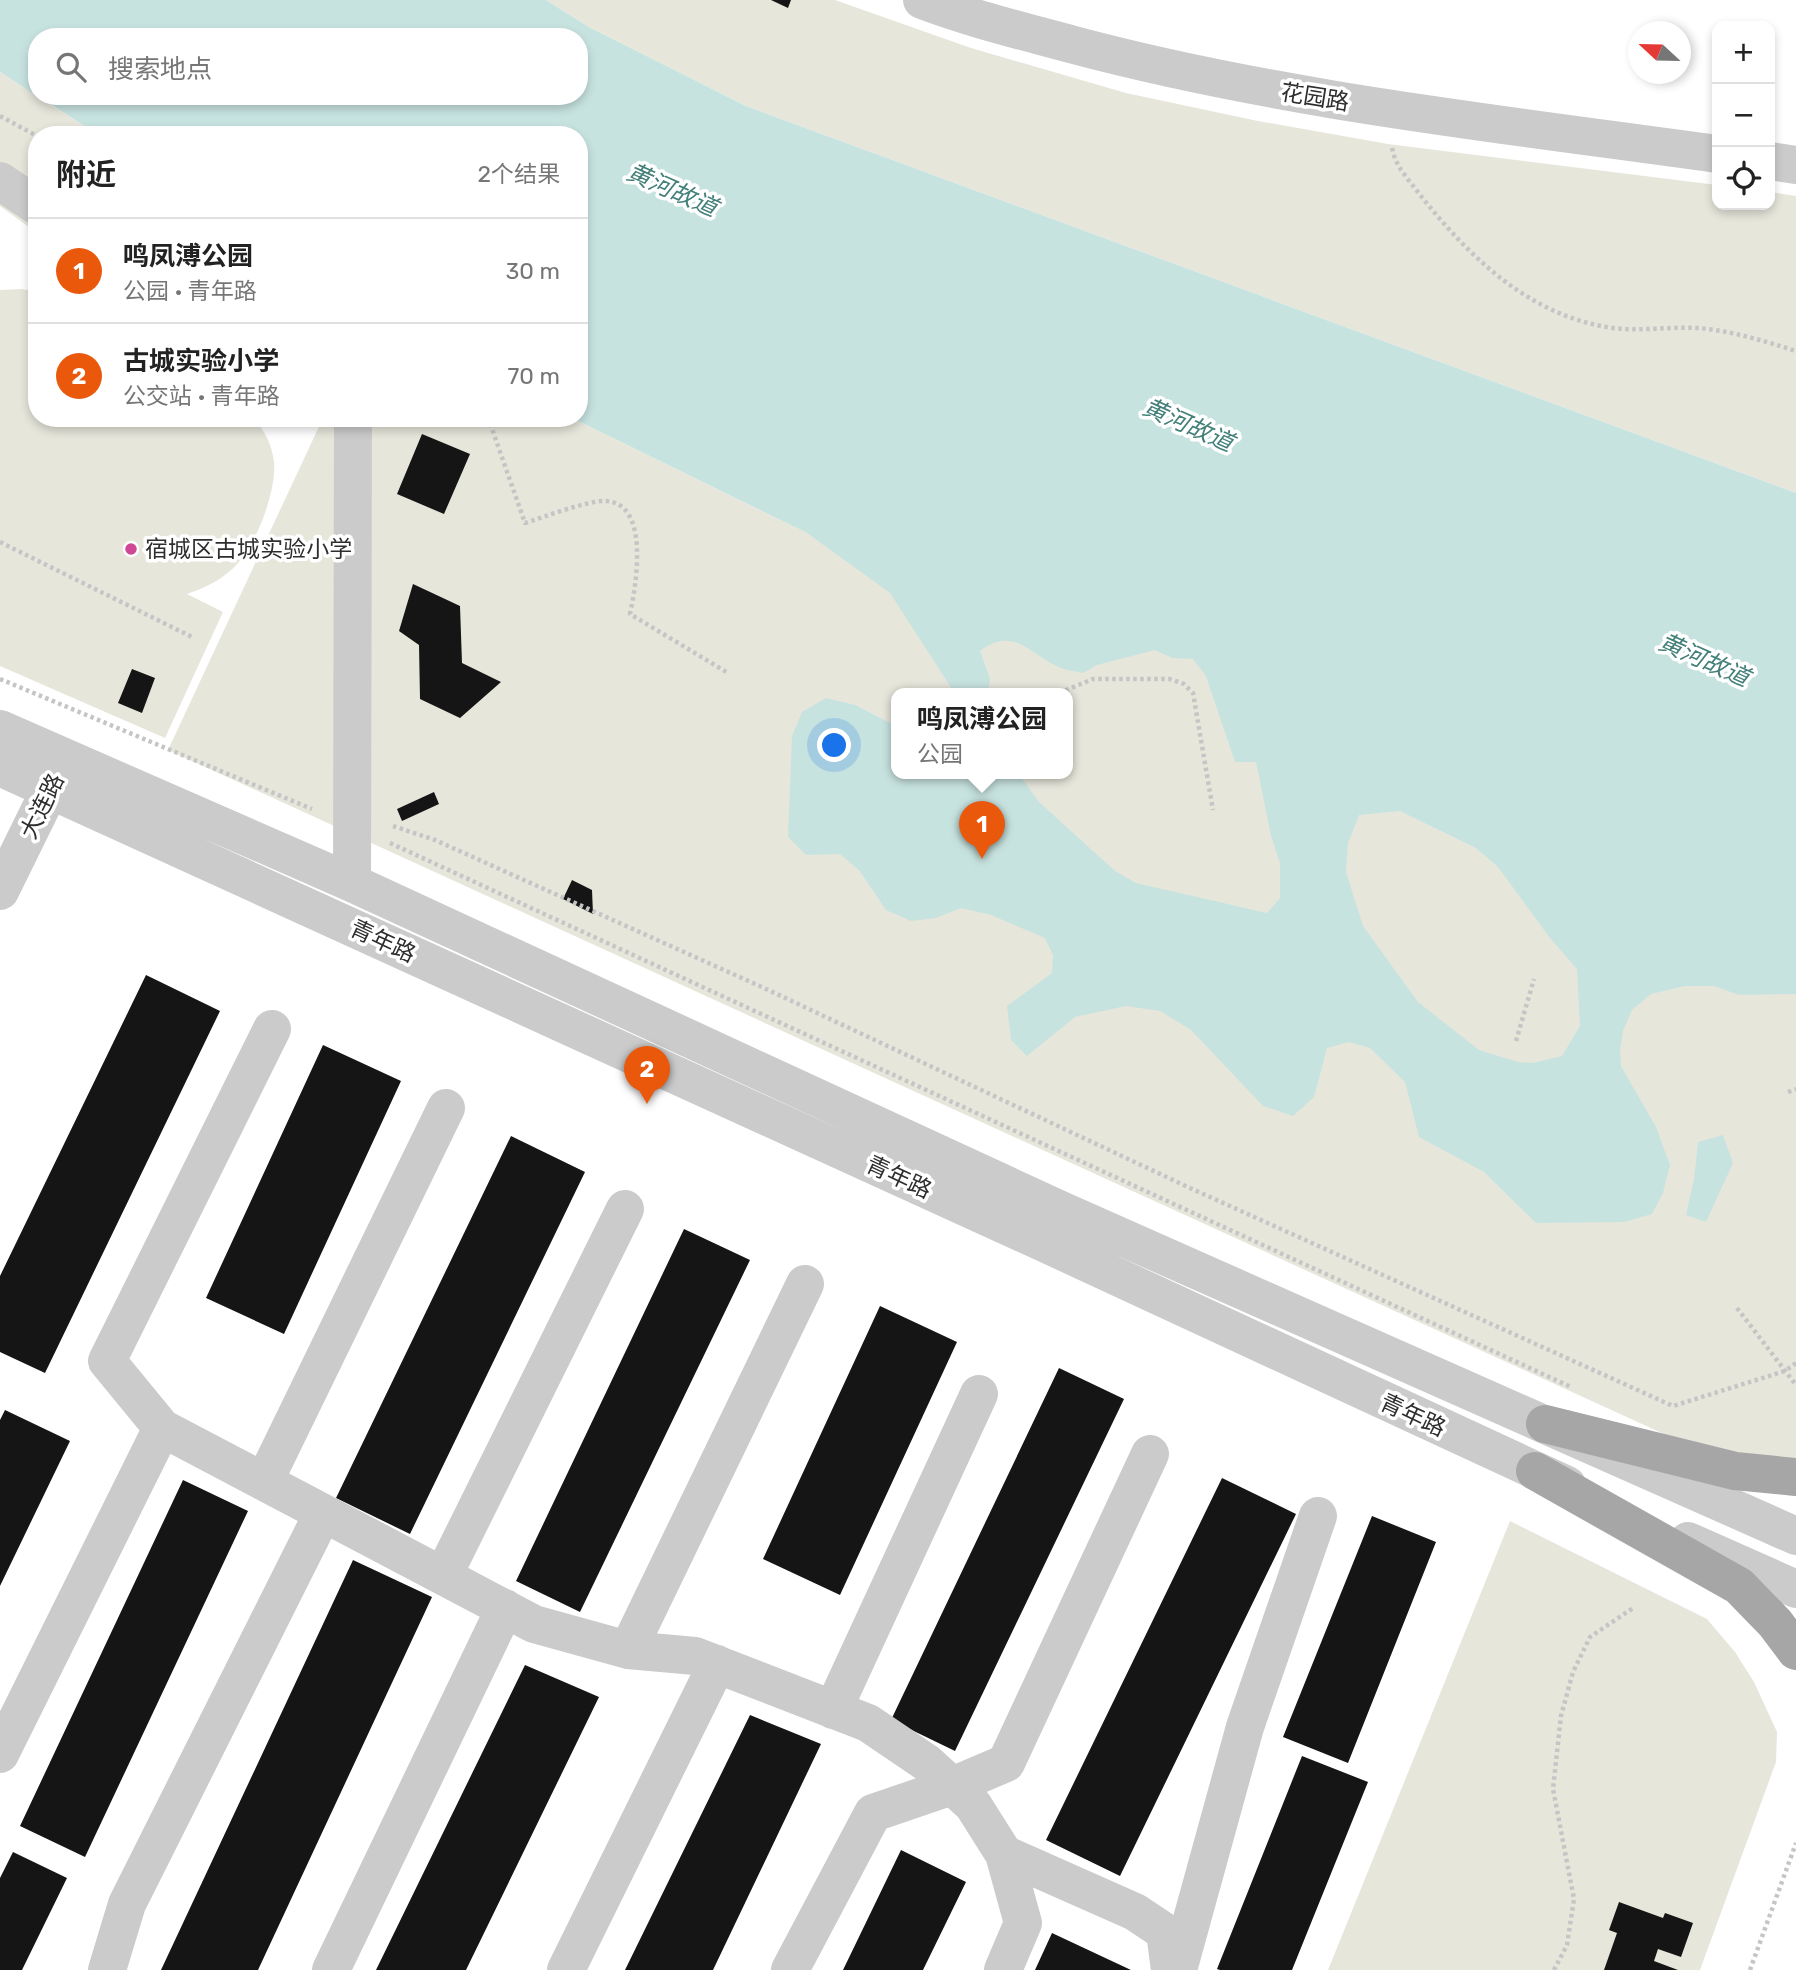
<!DOCTYPE html>
<html lang="zh">
<meta charset="utf-8">
<style>
body{margin:0;font-family:Rubik,"Noto Sans SC",sans-serif;background:#f6f6f6;color:#222}
.controls{position:absolute;right:21px;top:21px;display:grid;overflow:hidden;border-radius:14px;box-shadow:0 4px 10px #0003}
.controls button{width:63px;height:63px;display:grid;place-items:center;padding:0;border:0;border-bottom:2px solid #e0e0e0;background:#fff;color:#222;font:35px sans-serif}
.compass{position:absolute;left:1628px;top:21px;width:63px;height:63px;border-radius:50%;background:#fff;box-shadow:0 4px 10px #0003;rotate:292deg}
.you{position:absolute;left:835px;top:746px;width:24px;height:24px;margin:-18px;border:5px solid #fff;border-radius:50%;background:#1a73e8;box-shadow:0 0 0 10px #1a73e833}
.badge{display:grid;place-items:center;width:46px;height:46px;border-radius:50%;background:#ea580c;color:#fff;font-size:23px;font-weight:700}
.pin{position:absolute;translate:-50% -58px;filter:drop-shadow(0 2px 4px #0008)}
.pin::after{content:'';position:absolute;top:37px;width:24px;height:21px;background:inherit;clip-path:polygon(0 0,100% 0,50% 100%)}
.popup{position:absolute;left:891px;top:688px;width:182px;height:91px;box-sizing:border-box;display:grid;place-content:center;border-radius:14px;background:#fff;filter:drop-shadow(0 2px 5px #0005);font-size:23px;white-space:nowrap;color:#767676}
.popup b{font-size:26px;color:#222}
.popup::after{content:'';position:absolute;left:50%;top:100%;margin-left:-14px;border:14px solid transparent;border-top-color:#fff}
.list{margin:0;padding:0;list-style:none}
h2{display:flex;justify-content:space-between;align-items:center;height:91px;margin:0;padding:0 28px;font-size:30px}
h2 small{font-size:23px;font-weight:400;color:#767676}
.list li{display:grid;grid-template-columns:46px 1fr auto;gap:21px;align-items:center;box-sizing:border-box;height:105px;padding:0 28px;border-top:2px solid #e0e0e0}
.list b{display:block;font-size:26px;white-space:nowrap}
.list p{margin:0;font-size:23px;white-space:nowrap;color:#767676}
.list em{font-size:23px;font-style:normal;color:#767676}
.icon{flex:none;width:38px;height:38px;fill:none;stroke:currentColor;stroke-width:2;stroke-linecap:round;stroke-linejoin:round}
.map{position:relative;flex:none;width:1796px;height:1970px;overflow:hidden}
.search{position:absolute;background:#fff;box-shadow:0 4px 10px #0003;left:28px;top:28px;width:560px;height:77px;display:flex;align-items:center;gap:18px;box-sizing:border-box;padding:0 24px;border-radius:28px;color:#767676;font-size:26px}
.panel{position:absolute;background:#fff;box-shadow:0 4px 10px #0003;left:28px;top:126px;width:560px;height:301px;border-radius:28px}
.map>svg:first-child{display:block}
.green{fill:#e7e6db;fill-rule:evenodd}
.water{fill:#c7e3e0;fill-rule:evenodd}
.building{fill:#151515}
.lines{fill:none;stroke-linecap:round;stroke-linejoin:round}
.path{stroke:#c5c5c5;stroke-width:4.5;stroke-dasharray:3.5 3.5;stroke-linecap:butt}
.minor{stroke:#cbcbcb;stroke-width:38}
.major{stroke:#a6a6a6;stroke-width:38}
.poi-dot{fill:#cf4795;stroke:#fff;stroke-width:2.5}
.labels{text-anchor:middle;stroke-width:7;stroke-linejoin:round;paint-order:stroke}
.street-label{font-size:23px;fill:#2e2e2e;stroke:#fff}
.poi-label{font-size:23px;fill:#2e2e2e;stroke:#fff;text-anchor:start}
.water-label{font-size:24px;font-style:italic;fill:#44807a;stroke:#fff}
</style>
<div class="map">
<svg width="1796" height="1970" viewBox="0 0 1796 1970">
<rect width="100%" height="100%" fill="#fff"/>
<!-- green -->
<path class="green" d="M546 0H835L971 48 1126 93 1258 121 1388 144 1717 185V205H1770V192L1796 196V493L746 106 589 27Z
M0 72 98 135H37V233L0 206Z
M22 289 37 292V418H253C265 430 272 445 274 462 277 489 257 543 238 563 224 579 207 587 187 594L223 612 165 738 0 666V290Z
M323 418H572L807 533 1194 638 1796 967V1468L1714 1457 168 750ZM896 693H1068V773H896Z
M1510 1521 1707 1619 1735 1652 1754 1682 1777 1732 1776 1762 1700 1970H1328Z"/>
<!-- water -->
<path class="water" d="M0 0H546L589 27 746 106 1796 493V994L1739 995 1714 986H1685L1651 994 1632 1010 1623 1031 1620 1051 1621 1066 1656 1127 1670 1165 1663 1193 1652 1214 1624 1222 1536 1223 1484 1172 1419 1137 1405 1082 1370 1048 1349 1042 1327 1048 1314 1097 1293 1116 1263 1106 1191 1030 1160 1011 1126 1006 1075 1017 1027 1056 1011 1040 1007 1006 1052 973 1053 955 1045 938 991 915 961 908 936 918 911 921 886 910 859 870 840 854 806 855 788 837 792 736 802 712 826 698 855 705 896 726V773H1018L1039 802 1115 871 1136 883 1267 913 1280 898V863L1271 836 1256 762H1235L1206 676 1193 659 1172 658 1155 650 1097 665 1083 673C1076 671 1067 671 1061 668 1030 655 1015 625 980 651L990 679 988 693H952V689L890 593 807 533 572 418H579V135H98L38 96H579V37H37V96L0 72ZM1400 811 1476 848 1498 867 1550 938 1577 969 1580 1026 1562 1056 1533 1063 1518 1062 1479 1050 1418 1002 1363 926 1346 872 1348 843 1359 815Z
M1723 1135 1733 1163 1706 1222 1686 1215 1694 1179 1698 1142Z"/>
<!-- building -->
<path class="building" d="M771 0H791L788 8Z
M422 434 470 454 444 514 397 494Z
M413 584 460 606 462 663 501 682 460 718 420 699 419 645 399 631Z
M132 669 155 678 142 713 118 703Z
M434 792 439 804 402 821 397 809Z
M572 880 592 890 593 914 563 899Z
M146 975 220 1011 45 1373 0 1352V1276Z
M323 1045 401 1081 284 1334 206 1298Z
M511 1136 585 1172 410 1534 336 1498Z
M684 1229 750 1260 580 1612 516 1581Z
M880 1306 957 1342 840 1595 763 1559Z
M1059 1368 1124 1399 955 1751 891 1720Z
M5 1410 70 1441 0 1586V1420Z
M1222 1478 1296 1514 1120 1876 1046 1840Z
M183 1480 248 1511 85 1857 20 1826Z
M1372 1516 1436 1542 1348 1763 1283 1737Z
M353 1560 432 1597 258 1970H161Z
M525 1665 599 1697 466 1970H376Z
M750 1715 821 1744 713 1970H625Z
M1302 1756 1368 1782 1292 1970H1220L1217 1969Z
M901 1850 966 1882 923 1970H843Z
M13 1852 67 1878 22 1970H0V1878Z
M1619 1902 1663 1918 1665 1913 1693 1923 1681 1957 1658 1949 1654 1961 1678 1970H1604L1617 1933 1609 1930Z
M1052 1933 1131 1970H1035Z"/>
<g class="lines">
<!-- path -->
<path class="path" d="M0 116 37 136
M1392 148 1395 159 1401 170C1454 241 1519 315 1613 328 1644 332 1677 325 1708 329 1739 333 1767 342 1796 351
M486 418 491 426 525 523C544 517 586 501 604 501 651 501 636 586 630 614L728 673
M0 542 192 637
M0 679 312 809
M1059 693 1093 679H1170L1184 684 1193 693 1213 810
M393 826 435 840 764 988 1190 1188 1673 1406 1785 1371 1796 1363
M390 843 1571 1387
M1516 1041 1534 979
M1788 1092 1796 1089
M1737 1308 1796 1385
M1554 1970 1567 1945 1574 1899 1553 1789 1561 1716 1573 1672 1590 1637 1633 1608
M1750 1970 1796 1843"/>
<!-- minor -->
<path class="minor" d="M922 0C972 19 1023 31 1074 45 1285 101 1502 124 1717 154
M1770 161 1796 165
M0 181 37 206
M0 729 352 883 1063 1211 1796 1536
M0 767 1042 1242 1567 1485
M352 883 353 418
M0 891 61 767
M272 1029 107 1361 162 1428 534 1624 628 1650 695 1656 868 1723 927 1763 973 1805 1004 1854 1023 1923 1003 1970
M264 1482 446 1108
M1688 1541 1796 1589
M443 1576 625 1209
M628 1650 805 1284
M833 1710 979 1394
M0 1754 162 1428
M1004 1854 1135 1912 1165 1932 1170 1970
M107 1970 127 1904 323 1513
M331 1970 505 1608
M566 1970 717 1664
M790 1970 873 1813 952 1786 1006 1763 1150 1454
M1178 1970 1245 1727 1318 1516"/>
<!-- major -->
<path class="major" d="M1545 1424 1735 1471 1796 1477
M1535 1471 1739 1586 1775 1623 1796 1651"/>
</g>
<!-- markers -->
<circle class="poi-dot" cx="131" cy="549" r="7"/>
<g class="labels">
<!-- street labels -->
<g class="street-label">
<text transform="translate(1315 97) rotate(9)" y="8">花园路</text>
<text transform="translate(42 806) rotate(-64)" y="8">大连路</text>
<text transform="translate(383 941) rotate(25)" y="8">青年路</text>
<text transform="translate(899 1177) rotate(25)" y="8">青年路</text>
<text transform="translate(1413 1415) rotate(25)" y="8">青年路</text>
</g>
<!-- poi labels -->
<g class="poi-label">
<text x="145" y="557">宿城区古城实验小学</text>
</g>
<!-- water labels -->
<g class="water-label">
<text transform="translate(672 190) rotate(24)" y="8">黄河故道</text>
<text transform="translate(1188 425) rotate(24)" y="8">黄河故道</text>
<text transform="translate(1704 660) rotate(24)" y="8">黄河故道</text>
</g>
</g>
</svg>
<div class="controls">
<button>+</button>
<button>−</button>
<button><svg class="icon" aria-label="locate" viewBox="0 0 24 24"><circle cx="12" cy="12" r="6"/><path d="M12 2v4M12 18v4M2 12h4M18 12h4"/></svg></button>
</div>
<svg class="compass" viewBox="-18 -18 36 36"><path d="M0-13l5 13h-10z" fill="#e53935"/><path d="M0 13l5-13h-10z" fill="#767676"/></svg>
<div class="you"></div>
<div class="pin badge" style="left:982px;top:859px">1</div>
<div class="popup"><b>鸣凤溥公园</b>公园</div>
<div class="pin badge" style="left:647px;top:1104px">2</div>
<div class="search"><svg class="icon" aria-label="search" viewBox="0 0 24 24"><circle cx="10" cy="10" r="6"/><path d="M15 15l6 6"/></svg>搜索地点</div>
<section class="panel">
<h2>附近<small>2个结果</small></h2>
<ul class="list">
<li><span class="badge">1</span><div><b>鸣凤溥公园</b><p>公园 · 青年路</p></div><em>30 m</em></li>
<li><span class="badge">2</span><div><b>古城实验小学</b><p>公交站 · 青年路</p></div><em>70 m</em></li>
</ul>
</section>
</div>
